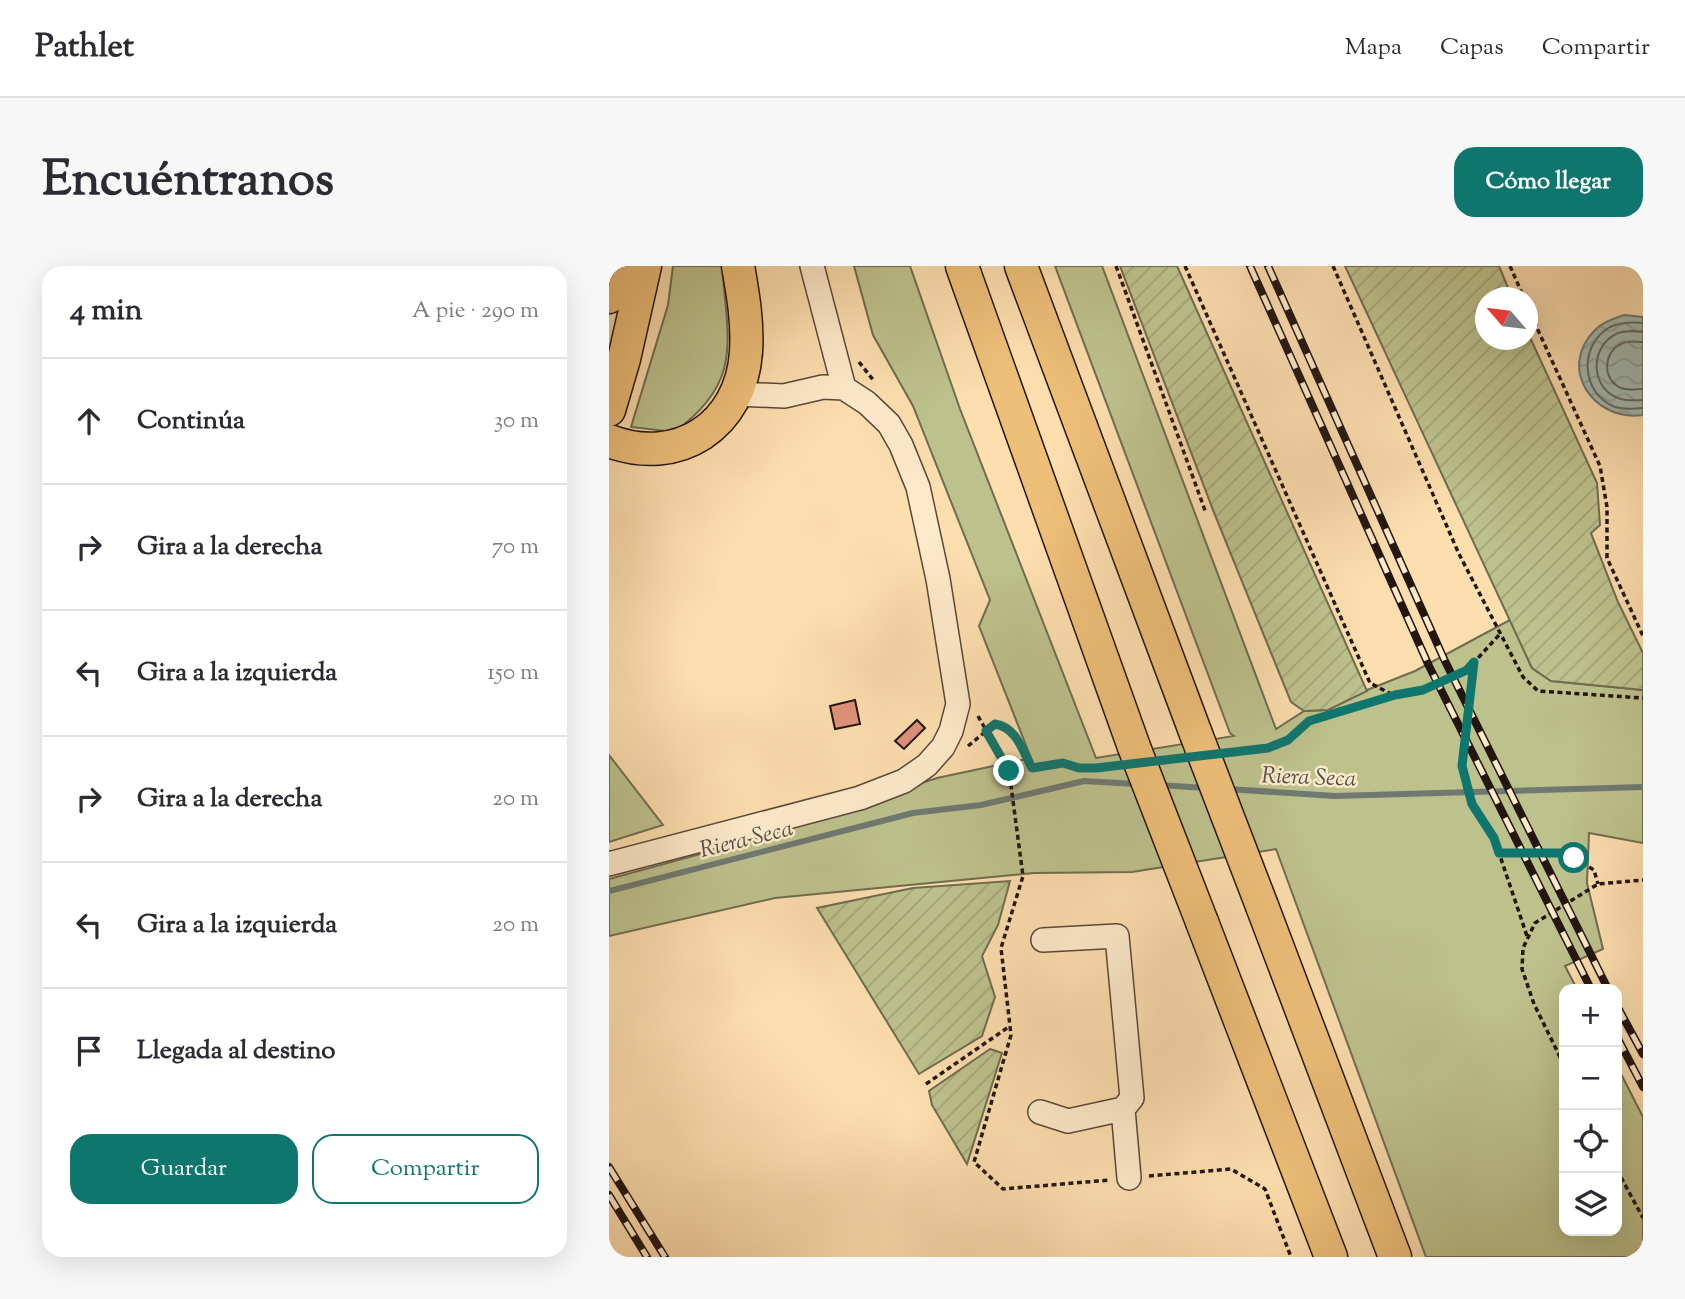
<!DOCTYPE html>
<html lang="es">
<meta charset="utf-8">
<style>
body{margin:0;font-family:"Sorts Mill Goudy",serif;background:#f7f7f7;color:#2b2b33}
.controls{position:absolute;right:21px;bottom:21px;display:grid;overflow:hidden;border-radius:14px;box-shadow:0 7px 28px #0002}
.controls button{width:63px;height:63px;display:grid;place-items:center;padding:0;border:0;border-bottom:2px solid #e1e1e2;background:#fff;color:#2b2b33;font:35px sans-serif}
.compass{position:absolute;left:866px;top:21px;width:63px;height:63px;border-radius:50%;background:#fff;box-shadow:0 7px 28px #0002;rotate:298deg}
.stop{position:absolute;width:21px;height:21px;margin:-16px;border:5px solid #0f766e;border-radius:50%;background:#fff}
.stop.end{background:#0f766e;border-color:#fff;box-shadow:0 2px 7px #0008}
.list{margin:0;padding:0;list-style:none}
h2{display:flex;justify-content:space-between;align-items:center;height:91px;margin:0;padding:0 28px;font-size:30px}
h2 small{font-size:23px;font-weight:400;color:#7c7c81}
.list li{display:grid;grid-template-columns:46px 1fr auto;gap:21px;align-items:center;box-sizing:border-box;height:126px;padding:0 28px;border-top:2px solid #e1e1e2}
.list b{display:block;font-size:26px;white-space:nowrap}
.list em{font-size:23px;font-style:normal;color:#7c7c81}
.actions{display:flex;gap:14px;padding:21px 28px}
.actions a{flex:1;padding:16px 0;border:2px solid #0f766e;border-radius:21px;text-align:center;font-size:24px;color:#0f766e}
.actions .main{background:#0f766e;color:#fff}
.icon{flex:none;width:38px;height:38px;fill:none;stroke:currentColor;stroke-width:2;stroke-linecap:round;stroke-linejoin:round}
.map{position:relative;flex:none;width:1034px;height:991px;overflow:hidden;border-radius:21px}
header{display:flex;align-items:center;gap:42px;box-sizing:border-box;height:98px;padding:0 35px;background:#fff;border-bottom:2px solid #e1e1e2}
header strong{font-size:33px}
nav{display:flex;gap:38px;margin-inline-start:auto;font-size:24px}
.intro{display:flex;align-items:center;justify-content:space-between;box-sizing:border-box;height:168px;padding:0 42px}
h1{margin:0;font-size:49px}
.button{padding:18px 32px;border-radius:21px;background:#0f766e;color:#fff;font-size:24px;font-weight:700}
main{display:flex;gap:42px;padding:0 42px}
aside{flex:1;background:#fff;border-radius:21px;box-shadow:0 7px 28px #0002}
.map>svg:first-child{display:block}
.green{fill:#bdc28d;stroke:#706c4f;stroke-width:2}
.garden{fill:url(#garden-furrows);stroke:#706c4f;stroke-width:2}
.water{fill:url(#water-waves);stroke:#6f7972;stroke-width:2}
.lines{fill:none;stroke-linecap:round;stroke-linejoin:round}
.shore{stroke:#626862;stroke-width:2}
.stream{stroke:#6f7972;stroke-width:6}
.building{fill:#e0927c;stroke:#231611;stroke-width:2}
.minor-casing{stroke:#5a4838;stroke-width:26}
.highway-casing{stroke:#231611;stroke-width:35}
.path{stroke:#231611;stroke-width:3.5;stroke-dasharray:5 3.5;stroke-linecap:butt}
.minor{stroke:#feeacb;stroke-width:23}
.highway{stroke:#eebf78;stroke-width:32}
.rail-casing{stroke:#231611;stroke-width:8}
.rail{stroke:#feeacb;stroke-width:5;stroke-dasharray:16;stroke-linecap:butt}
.highway-bridge-casing{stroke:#231611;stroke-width:35;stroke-linecap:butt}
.highway-bridge{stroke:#eebf78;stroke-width:32}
.route{stroke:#0f766e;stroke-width:9}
.labels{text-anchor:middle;stroke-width:5;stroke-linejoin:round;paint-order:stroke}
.water-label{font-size:23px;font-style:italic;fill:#4f504a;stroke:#feeacb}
</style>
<header>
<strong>Pathlet</strong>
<nav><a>Mapa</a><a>Capas</a><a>Compartir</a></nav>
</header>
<div class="intro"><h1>Encuéntranos</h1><a class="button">Cómo llegar</a></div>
<main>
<aside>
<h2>4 min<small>A pie · 290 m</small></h2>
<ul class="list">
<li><svg class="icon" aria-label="ahead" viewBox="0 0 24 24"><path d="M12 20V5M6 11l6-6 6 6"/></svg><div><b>Continúa</b></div><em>30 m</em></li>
<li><svg class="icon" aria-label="right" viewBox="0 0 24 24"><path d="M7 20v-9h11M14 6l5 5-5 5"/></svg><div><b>Gira a la derecha</b></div><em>70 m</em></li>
<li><svg class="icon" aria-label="left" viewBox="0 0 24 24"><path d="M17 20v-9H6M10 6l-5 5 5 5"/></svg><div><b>Gira a la izquierda</b></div><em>150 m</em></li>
<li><svg class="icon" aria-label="right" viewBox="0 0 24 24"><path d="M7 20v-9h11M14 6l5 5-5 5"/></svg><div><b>Gira a la derecha</b></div><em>20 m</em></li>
<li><svg class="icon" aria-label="left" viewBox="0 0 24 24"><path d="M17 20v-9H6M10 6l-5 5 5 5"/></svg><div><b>Gira a la izquierda</b></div><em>20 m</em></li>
<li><svg class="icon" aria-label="arrive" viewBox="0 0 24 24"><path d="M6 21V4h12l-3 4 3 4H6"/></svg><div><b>Llegada al destino</b></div></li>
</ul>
<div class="actions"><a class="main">Guardar</a><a>Compartir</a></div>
</aside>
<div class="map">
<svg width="1034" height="991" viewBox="0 0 1034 991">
<defs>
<pattern id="garden-furrows" width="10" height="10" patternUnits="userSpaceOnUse" patternTransform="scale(1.75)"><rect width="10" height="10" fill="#bdc28d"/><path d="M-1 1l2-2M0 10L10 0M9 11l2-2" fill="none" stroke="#a2a679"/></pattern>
<pattern id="water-waves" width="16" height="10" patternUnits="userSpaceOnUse" patternTransform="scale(1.75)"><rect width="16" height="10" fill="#a2bbb3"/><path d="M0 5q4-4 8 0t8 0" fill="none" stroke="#8ba099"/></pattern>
</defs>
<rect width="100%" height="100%" fill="#fddeaf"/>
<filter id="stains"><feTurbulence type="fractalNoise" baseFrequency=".00286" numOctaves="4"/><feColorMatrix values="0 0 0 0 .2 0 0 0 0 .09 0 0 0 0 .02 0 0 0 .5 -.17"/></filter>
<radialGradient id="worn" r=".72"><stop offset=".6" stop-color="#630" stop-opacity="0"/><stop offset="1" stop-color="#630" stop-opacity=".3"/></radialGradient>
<!-- green -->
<path class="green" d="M64 0H113C119 75 134 117 65 166L22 161 59 39Z
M245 0H301L351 143 487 492 625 470 621 467 446 0H493L667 463 695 445 719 444 758 424 806 405 901 354 923 402 942 415 1034 424V577L980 567 978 617 994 683 956 700 968 723H955V965H1008V800L1034 851V991H817L667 583 523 606 425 607 166 632 0 670V613L124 579 328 512 422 492 370 360 381 334 304 140 264 69Z
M0 489 54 559 0 576Z"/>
<!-- garden -->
<path class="garden" d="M511 0H568L758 425 719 444 695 445 682 436 604 244Z
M736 0H890L903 31 876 32V74H918L919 67 988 217 991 259 982 267 1009 336 1034 387V424L942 415 923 402Z
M401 615 389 659 373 690 386 731 373 770 310 808 208 642 304 622Z
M381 783 393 787 358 898 323 839 320 825Z"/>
<!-- water -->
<path class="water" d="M1015 49 1034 51V149C984 156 948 102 986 64 994 56 1004 53 1015 49Z"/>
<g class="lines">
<!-- shore -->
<path class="shore" d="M1034 57C1023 56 1012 56 1001 61 969 79 972 128 1006 141 1016 144 1025 143 1034 142
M1034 66C1025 65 1015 64 1007 68 979 82 982 125 1012 133 1019 135 1026 134 1034 134
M1034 76C1027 76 1019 74 1012 78 994 86 993 114 1012 122 1019 125 1026 123 1034 123"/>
<!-- stream -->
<path class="stream" d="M549 519 597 522
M619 523 726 530 1034 521
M0 625 304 547 372 539 475 515 527 518"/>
</g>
<!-- building -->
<path class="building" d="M246 434 251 458 226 463 221 440Z
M308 454 316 462 295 483 286 475Z"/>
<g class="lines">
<!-- minor casing -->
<g class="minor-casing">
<path id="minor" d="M203 0 235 122
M0 598 251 532 295 515 318 499 334 481 342 465 349 438 329 313 309 221 292 179 280 158 258 137 235 122 214 121 175 130 126 128
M434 674 508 670 523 832 514 843
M431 846 459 855 514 843 520 912"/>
</g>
<!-- highway casing -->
<g class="highway-casing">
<path id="highway" d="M353 0 525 481
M412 0 587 468
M0 31 7 0
M0 144 15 93 36 0
M0 175C69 201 132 160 137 86 139 57 134 28 129 0
M653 640 786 991
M593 656 722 991"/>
</g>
<!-- path -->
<path class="path" d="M507 0 597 247
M576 0 761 417 786 430 814 424 858 404 891 368
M724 0 850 288 914 411 929 425 1034 432
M901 0 915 32
M918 40 991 200 998 241V292L1034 370
M250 96 265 115
M865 398 853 500 863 538 885 572 919 673
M369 450 400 505 414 610 392 682 402 769 365 896 394 923 501 914
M359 480 386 458C407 461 414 485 423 502L454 497 470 502 505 500
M620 488 658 482 679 474 700 455 785 430
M890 587H951L965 592 985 604 989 618
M955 799 925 738 913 703 914 682 926 657 989 618 1034 614
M317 818 401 760
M1008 904 1034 952
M540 910 622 903 656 923 682 991"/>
<!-- minor -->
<use href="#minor" class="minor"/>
<!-- highway -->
<use href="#highway" class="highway"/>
<!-- rail casing -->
<g class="rail-casing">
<path id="rail" d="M641 0 820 400 982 723
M659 0 835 393 999 723
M1008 740 1034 788
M1008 771 1034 821
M0 901 56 991
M0 929 38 991"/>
</g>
<!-- rail -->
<use href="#rail" class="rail"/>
<!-- highway-bridge casing -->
<g class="highway-bridge-casing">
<path id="highway-bridge" d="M587 468 653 640
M525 481 593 656"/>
</g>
<!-- highway-bridge -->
<use href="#highway-bridge" class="highway-bridge"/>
</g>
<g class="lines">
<!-- route -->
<path class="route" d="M400 505 377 465 386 458C407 461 414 485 423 502L454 497 470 502H487L659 482 679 474 700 455 786 429 814 424 858 404 865 396 853 500 863 538 885 572 890 587H951L965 592"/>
</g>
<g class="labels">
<!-- water labels -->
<g class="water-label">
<text transform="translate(700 510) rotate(2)" y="8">Riera Seca</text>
<text transform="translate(137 572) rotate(-14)" y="8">Riera Seca</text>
</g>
</g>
<rect width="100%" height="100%" filter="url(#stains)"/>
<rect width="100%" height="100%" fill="url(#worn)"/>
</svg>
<div class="controls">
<button>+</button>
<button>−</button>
<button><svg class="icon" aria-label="locate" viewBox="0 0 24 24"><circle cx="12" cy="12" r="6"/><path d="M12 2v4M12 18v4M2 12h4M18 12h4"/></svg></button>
<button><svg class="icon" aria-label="layers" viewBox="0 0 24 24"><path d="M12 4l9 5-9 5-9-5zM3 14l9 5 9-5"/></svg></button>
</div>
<svg class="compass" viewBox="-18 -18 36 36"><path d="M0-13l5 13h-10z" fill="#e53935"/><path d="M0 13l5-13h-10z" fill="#7c7c81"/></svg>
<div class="stop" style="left:965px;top:592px"></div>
<div class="stop end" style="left:400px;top:505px"></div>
</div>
</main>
